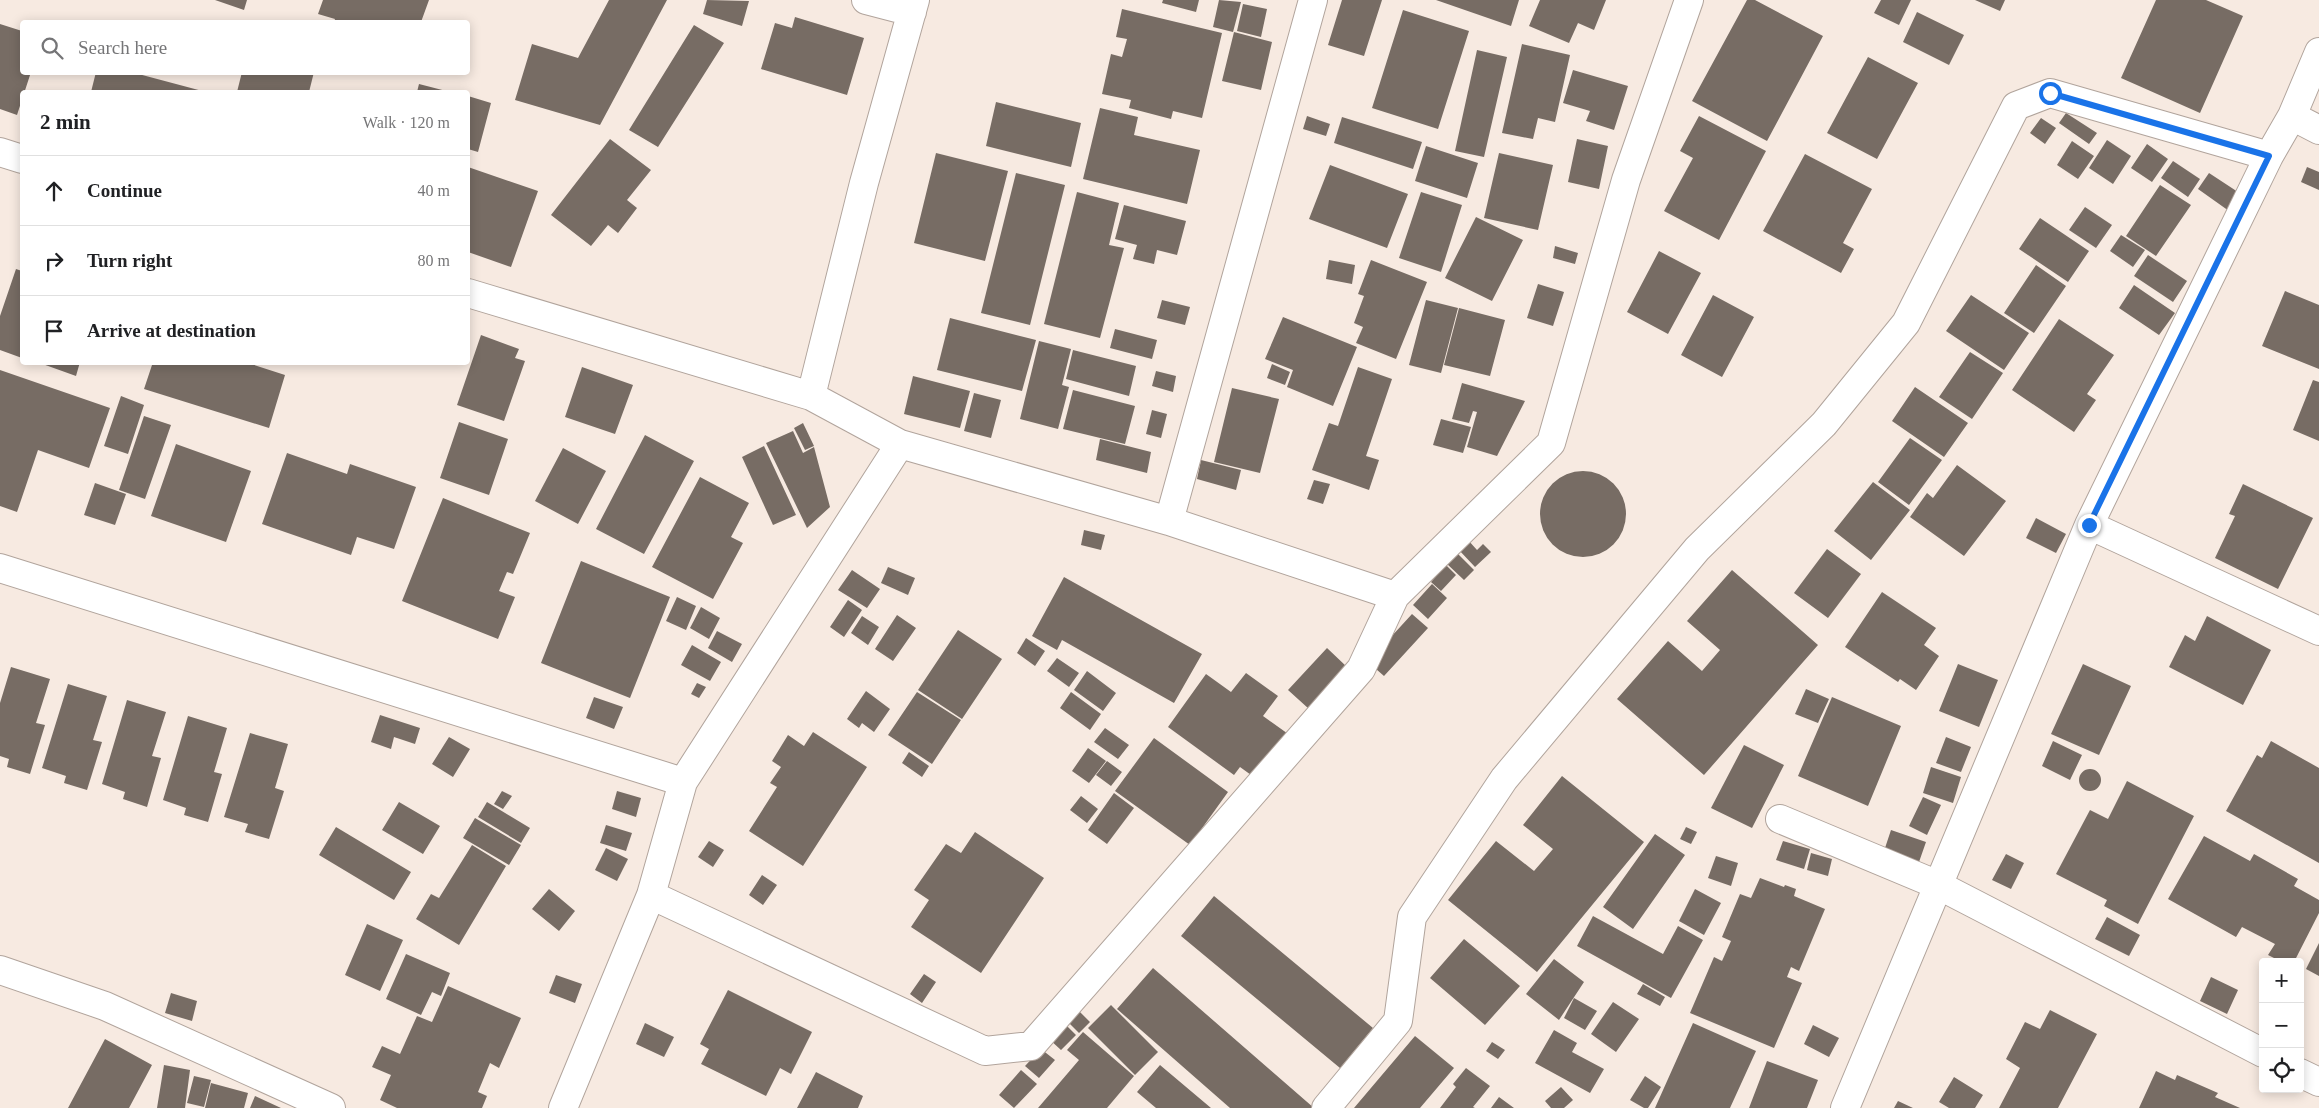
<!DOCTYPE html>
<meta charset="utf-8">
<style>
body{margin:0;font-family:Georgia,serif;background:#f6f6f6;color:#202124}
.controls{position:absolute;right:15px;bottom:15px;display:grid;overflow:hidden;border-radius:5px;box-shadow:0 2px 12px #0003}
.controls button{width:45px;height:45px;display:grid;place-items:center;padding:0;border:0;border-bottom:1px solid #e0e0e0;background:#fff;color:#202124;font:25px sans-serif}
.stop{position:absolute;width:15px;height:15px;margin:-11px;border:4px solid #1a73e8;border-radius:50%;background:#fff}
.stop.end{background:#1a73e8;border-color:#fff;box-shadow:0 1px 5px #0008}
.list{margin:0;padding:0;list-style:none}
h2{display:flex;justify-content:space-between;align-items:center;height:65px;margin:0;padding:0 20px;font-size:21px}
h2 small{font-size:16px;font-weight:400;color:#757577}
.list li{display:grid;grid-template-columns:32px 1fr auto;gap:15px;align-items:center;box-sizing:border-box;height:70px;padding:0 20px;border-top:1px solid #e0e0e0}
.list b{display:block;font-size:19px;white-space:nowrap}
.list em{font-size:16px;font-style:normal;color:#757577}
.icon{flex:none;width:28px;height:28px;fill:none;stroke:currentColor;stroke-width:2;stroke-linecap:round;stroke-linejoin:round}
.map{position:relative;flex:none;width:2319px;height:1108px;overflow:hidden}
.search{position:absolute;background:#fff;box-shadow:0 2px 12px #0003;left:20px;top:20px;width:450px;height:55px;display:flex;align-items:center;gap:12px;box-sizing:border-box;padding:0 18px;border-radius:5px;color:#757577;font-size:19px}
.panel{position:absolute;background:#fff;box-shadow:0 2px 12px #0003;left:20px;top:90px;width:450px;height:275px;border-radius:5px}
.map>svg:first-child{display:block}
.building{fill:#776c64}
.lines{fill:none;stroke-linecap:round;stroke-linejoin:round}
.minor-casing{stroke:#b1a49c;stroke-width:30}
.minor{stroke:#fff;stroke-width:28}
.route{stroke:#1a73e8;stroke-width:6}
</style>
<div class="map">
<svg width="2319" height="1108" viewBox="0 0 2319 1108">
<rect width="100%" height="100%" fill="#f7eae1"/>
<!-- building -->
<path class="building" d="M215 0H247L244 10Z
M323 0H429L421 22H334L335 19 318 14Z
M609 0H667L600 125 515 100 532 44 578 58Z
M707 0 749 1 742 26 703 14Z
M1163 0H1199L1196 12 1162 3Z
M1219 0 1241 2 1233 32 1213 27Z
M1342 0H1382L1364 56 1328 45Z
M1436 0H1519L1511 26Z
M1540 0H1606L1594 30 1578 23 1569 43 1529 26Z
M1747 0H1755L1823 36 1767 141 1692 101Z
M1881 0H1911L1899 25 1874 13Z
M1975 0H2005L2000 11Z
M2156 0H2206L2243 16 2200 113 2121 78Z
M1243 4 1267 9 1261 37 1237 31Z
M1122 9 1222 33 1202 118 1173 111 1171 119 1129 108 1131 100 1102 94 1111 54 1122 57 1127 39 1116 37Z
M1403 10 1469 31 1438 129 1372 108Z
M1917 12 1964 35 1949 65 1903 42Z
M795 17 864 38 847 95 761 69 775 23 792 28Z
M0 24 22 31V72H31L17 115 0 109Z
M694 25 724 43 658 147 629 130Z
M1234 32 1272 42 1261 90 1222 81Z
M1522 44 1570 55 1555 122 1538 118 1533 139 1502 133Z
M1477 50 1507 57 1484 157 1455 151Z
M1868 57 1918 83 1877 159 1827 133Z
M1573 70 1628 86 1614 130 1586 121 1590 111 1563 103Z
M96 72H131L206 92H91Z
M242 72H314L309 92H237Z
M419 84 450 92H417Z
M468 96 491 103 478 152 468 149Z
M996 102 1081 123 1071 167 986 146Z
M1100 108 1138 117 1134 135 1200 150 1187 204 1083 179Z
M2066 113 2097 133 2089 144 2059 123Z
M1307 116 1330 124 1326 136 1303 129Z
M1699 116 1766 151 1719 240 1664 211 1693 158 1680 151Z
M1342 117 1422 142 1413 169 1334 143Z
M2041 118 2056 128 2045 144 2030 133Z
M610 139 651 170 627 200 637 208 618 233 608 225 591 246 551 215Z
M1577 139 1608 146 1599 189 1568 182Z
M2107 140 2131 156 2113 184 2089 168Z
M2072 141 2094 156 2078 179 2057 165Z
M2147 144 2168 159 2152 182 2131 168Z
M1426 146 1478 163 1467 198 1415 181Z
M936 153 1008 171 985 261 914 243Z
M1499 153 1553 165 1538 230 1484 218Z
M1805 154 1872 189 1843 243 1854 249 1841 273 1763 231Z
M2173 161 2200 179 2188 197 2161 178Z
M1330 165 1408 194 1387 248 1309 219Z
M468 167 538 191 511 267 468 252Z
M2307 167 2319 172V190L2301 182Z
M1016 173 1065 185 1030 325 981 313Z
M2209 173 2241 194 2229 211 2198 189Z
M2160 185 2191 205 2156 256 2126 236Z
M1077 192 1119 203 1109 245 1124 248 1100 338 1044 324Z
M1421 192 1462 205 1441 272 1399 258Z
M1124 205 1186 221 1177 255 1157 250 1154 264 1133 259 1137 245 1115 239Z
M2085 207 2112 225 2096 248 2069 230Z
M1476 217 1523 240 1492 301 1445 278Z
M2040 218 2089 251 2068 282 2019 249Z
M2121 235 2145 250 2133 267 2110 251Z
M1555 246 1578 253 1575 264 1553 258Z
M1659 251 1701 273 1668 334 1627 312Z
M2148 255 2187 281 2173 302 2134 276Z
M1329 260 1355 265 1352 284 1326 279Z
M1371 260 1427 282 1396 359 1356 343 1363 327 1354 323 1364 296 1358 294Z
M2036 265 2066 286 2034 333 2004 313Z
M16 269 22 271V358L0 350V316Z
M1538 284 1564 292 1553 326 1527 318Z
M2134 285 2175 313 2159 335 2119 308Z
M2285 291 2319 305V369L2262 346Z
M1713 295 1754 317 1722 377 1681 355Z
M1971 295 2029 333 2004 370 1946 331Z
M1162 300 1190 307 1185 325 1157 318Z
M1426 300 1458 308 1441 373 1409 365Z
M1459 308 1505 320 1490 376 1444 365Z
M1283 317 1357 347 1333 406 1287 387 1293 370 1265 359Z
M950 318 1036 340 1022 391 937 370Z
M2059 319 2114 355 2087 394 2096 400 2074 432 2012 390Z
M1115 329 1157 340 1152 359 1110 348Z
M481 335 519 349 515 358 525 361 504 421 457 405Z
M1039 341 1071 349 1062 385 1069 387 1058 429 1020 419Z
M1073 350 1136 366 1129 396 1066 379Z
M1970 352 2003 373 1972 419 1939 397Z
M37 362H80L76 376Z
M153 362H245L285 375 269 428 144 389Z
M1272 364 1290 372 1285 385 1267 378Z
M582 367 633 385 615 434 565 417Z
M1358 367 1392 379 1366 456 1379 460 1369 490 1312 470 1329 423 1338 426Z
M0 370 110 408 89 468 38 450 17 512 0 506Z
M1156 371 1176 376 1173 392 1152 386Z
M913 376 970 391 960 428 904 414Z
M2313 380 2319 382V441L2293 430Z
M1462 383 1525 401 1497 456 1467 447 1477 412 1473 411 1469 423 1452 419Z
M1915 387 1968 423 1944 457 1892 421Z
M1232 388 1279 399 1260 473 1214 462Z
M1073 390 1135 406 1125 444 1063 429Z
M974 393 1001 400 991 438 964 431Z
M121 396 144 405 128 454 104 446Z
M1152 410 1167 414 1161 438 1146 434Z
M144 416 171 425 145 499 119 490Z
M1441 419 1471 427 1463 453 1433 445Z
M459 422 508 439 489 495 440 478Z
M803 423 814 446 805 450 794 428Z
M793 431 803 453 814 447 830 507 807 528 766 443Z
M645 435 694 461 644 554 596 529Z
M1910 438 1942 460 1909 505 1878 482Z
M1100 439 1151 452 1147 473 1096 460Z
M176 444 251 471 226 542 151 516Z
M764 446 796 515 773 525 742 457Z
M563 448 606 471 578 524 535 501Z
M287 453 347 474 350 464 416 487 394 549 357 537 351 555 262 524Z
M1201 460 1241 470 1236 490 1197 479Z
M1957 465 2006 501 1964 556 1910 517 1927 493 1933 498Z
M1540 514a43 43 0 1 1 86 0a43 43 0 1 1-86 0Z
M700 477 749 503 731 537 743 543 713 599 652 567Z
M1314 480 1330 484 1323 504 1307 499Z
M1873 482 1910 510 1871 560 1834 531Z
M95 483 126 494 115 525 84 515Z
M2243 484 2313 518 2278 589 2215 558 2235 516 2229 514Z
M443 498 530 533 513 574 507 572 499 591 515 597 498 639 402 601Z
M2036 518 2066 534 2056 553 2026 538Z
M1084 530 1105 535 1101 550 1081 545Z
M1468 540 1477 550 1483 544 1491 552 1475 567 1458 549Z
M1827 549 1861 574 1828 618 1794 593Z
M1456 552 1474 570 1464 580 1446 563Z
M581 561 670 597 630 698 541 663Z
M1446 565 1456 575 1441 591 1431 582Z
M888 567 915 578 908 595 881 583Z
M852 570 880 589 867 608 838 590Z
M1732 570 1818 645 1704 775 1617 699 1668 641 1702 671 1720 650 1687 621Z
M1064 577 1202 654 1174 703 1062 640 1057 650 1032 636Z
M1432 584 1447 598 1428 619 1413 605Z
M1882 592 1936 628 1924 645 1939 656 1916 690 1900 679 1898 682 1845 647Z
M677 597 696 606 686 630 666 621Z
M848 600 862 610 844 637 830 627Z
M701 607 720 618 709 639 690 628Z
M1412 614 1428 628 1384 676 1368 662Z
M897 615 916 628 893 661 875 649Z
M862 616 879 627 868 645 851 633Z
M2207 616 2271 650 2243 705 2169 667 2185 635 2195 641Z
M958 630 1002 659 962 719 918 690Z
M717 631 742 644 732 662 708 648Z
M1026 638 1045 651 1035 666 1017 653Z
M692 645 721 662 710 681 681 665Z
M1327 648 1347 667 1309 709 1288 690Z
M1057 658 1079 673 1069 687 1047 671Z
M1958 664 1998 680 1979 727 1939 711Z
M2083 664 2131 686 2099 755 2051 734Z
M11 667 50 679 36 723 45 725 30 774 7 767 9 759 0 756V703Z
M1087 671 1116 693 1103 711 1074 690Z
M1246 673 1278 696 1263 716 1291 736 1258 780 1240 767 1234 775 1168 727 1206 674 1231 692Z
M697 683 706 687 699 698 691 694Z
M68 684 107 696 93 740 102 742 87 790 64 783 66 776 42 768Z
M1806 689 1829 699 1818 723 1795 714Z
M866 691 890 709 874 732 862 723 859 728 847 719Z
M917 692 961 720 932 764 888 735Z
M1071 692 1101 714 1090 730 1060 708Z
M594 697 623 707 614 729 586 718Z
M1832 697 1901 726 1868 806 1798 776Z
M127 700 166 712 152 756 161 758 147 807 123 799 125 792 102 784Z
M380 715 420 728 415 744 394 737 391 749 371 742Z
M188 716 227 728 214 772 222 774 208 822 184 815 186 808 163 800Z
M1105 728 1129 745 1118 759 1094 742Z
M813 732 867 767 803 866 749 831 777 787 770 783 781 767 772 761 788 735 804 746Z
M250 733 288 744 275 788 284 791 269 839 245 832 248 824 224 817Z
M449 737 470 749 453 777 432 764Z
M1946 737 1971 747 1961 772 1936 763Z
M1154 738 1228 792 1190 845 1115 791Z
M2053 741 2082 755 2070 780 2042 766Z
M2271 741 2319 768V863L2226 811 2257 755 2262 758Z
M1744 745 1784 765 1752 828 1711 808Z
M1088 748 1106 761 1089 783 1072 771Z
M909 752 929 766 922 777 902 763Z
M1107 761 1122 772 1111 786 1096 775Z
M1931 767 1961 777 1953 803 1923 793Z
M2079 780a11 11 0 1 1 22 0a11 11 0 1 1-22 0Z
M1562 776 1644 842 1537 972 1448 900 1496 841 1534 871 1553 849 1523 825Z
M2127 781 2194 816 2138 924 2104 906 2107 900 2056 874 2090 810 2108 819Z
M502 791 512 796 503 809 494 804Z
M617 791 641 798 636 817 612 809Z
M1114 793 1134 808 1107 844 1088 830Z
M1081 796 1098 809 1087 823 1070 810Z
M1923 797 1941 805 1927 835 1909 826Z
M399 802 440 826 423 854 382 830Z
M487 802 530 828 521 843 478 817Z
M475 818 521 845 509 865 463 838Z
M606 825 632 833 626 851 600 843Z
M336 827 411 872 394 900 319 855Z
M1686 827 1697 832 1691 844 1680 839Z
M1891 830 1926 842 1919 862 1884 851Z
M975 832 1044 878 981 973 911 927 929 900 914 890 946 844 961 853Z
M1655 834 1685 855 1633 929 1603 907Z
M2204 836 2250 861 2254 854 2298 879 2294 886 2319 900V913L2294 962H2282L2268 955 2275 944 2242 927 2236 937 2168 899Z
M709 841 724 850 713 867 698 857Z
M1783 841 1810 849 1804 869 1776 860Z
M472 845 506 866 459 945 416 919 431 894 439 898Z
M606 848 628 859 617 881 595 870Z
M1811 853 1832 859 1828 876 1807 870Z
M2006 854 2024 863 2011 889 1992 880Z
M1716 856 1738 863 1731 886 1708 878Z
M762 875 777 885 763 905 749 895Z
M1760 878 1784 887 1785 885 1796 889 1794 896 1825 909 1799 971 1791 967 1787 977 1802 983 1774 1048 1690 1013 1714 957 1722 961 1731 941 1722 937 1740 894 1751 898Z
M549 889 575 911 559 931 532 909Z
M1695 889 1721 903 1704 935 1679 921Z
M1214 896 1373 1028 1340 1068 1181 936Z
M1593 916 1663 954 1678 926 1703 940 1671 998 1577 946Z
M2107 917 2140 935 2129 956 2095 939Z
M367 924 403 940 380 991 345 975Z
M1464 939 1520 986 1485 1025 1430 978Z
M2319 943V976L2306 969Z
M406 954 450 973 441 996 432 992 421 1015 386 999Z
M1554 959 1584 982 1559 1020 1526 994Z
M1153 968 1314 1108H1230L1117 1009Z
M924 974 936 982 922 1003 910 994Z
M556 975 582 984 575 1003 549 993Z
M2211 977 2238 990 2227 1014 2200 1001Z
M1643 984 1665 997 1660 1006 1637 994Z
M448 986 521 1018 499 1068 490 1063 478 1092 487 1096 482 1108H397L380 1100 391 1075 372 1067 382 1046 400 1054 417 1016 432 1022Z
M728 990 812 1032 791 1074 780 1068 766 1096 701 1064 709 1049 700 1044Z
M171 993 197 1001 192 1021 165 1013Z
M1574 998 1597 1011 1585 1030 1564 1018Z
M1613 1002 1639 1019 1616 1052 1591 1034Z
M1111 1005 1158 1052 1135 1075 1088 1028Z
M1074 1006 1090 1022 1079 1033 1063 1017Z
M2050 1010 2097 1034 2058 1108H1999L2020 1068 2006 1059 2025 1022 2040 1029Z
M1063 1022 1076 1035 1061 1050 1048 1038Z
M645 1023 674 1037 664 1057 636 1044Z
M1693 1023 1756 1051 1730 1108H1655Z
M1813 1025 1839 1038 1829 1057 1804 1044Z
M1554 1030 1577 1043 1572 1052 1604 1069 1590 1093 1535 1063Z
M1083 1032 1134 1076 1107 1108H1038L1079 1060 1067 1050Z
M1415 1036 1454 1068 1420 1108H1354Z
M105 1039 152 1065 129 1108H68Z
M1492 1042 1505 1050 1498 1059 1486 1051Z
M1041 1049 1055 1060 1039 1078 1025 1066Z
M1767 1061 1818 1080 1807 1108H1749Z
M164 1065 190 1070 185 1108H157Z
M1160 1065 1211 1108H1156L1137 1092Z
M1466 1068 1490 1086 1473 1107 1475 1108H1440L1456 1087 1453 1084Z
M1021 1070 1037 1084 1014 1108 999 1095Z
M2156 1071 2175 1080 2177 1075 2218 1093 2215 1097 2240 1108H2139Z
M816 1072 863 1096 858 1108H797Z
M194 1076 211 1080 204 1107 187 1103Z
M1645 1076 1661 1087 1648 1108H1644L1630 1100Z
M1954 1077 1983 1095 1975 1108H1949L1939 1102Z
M211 1083 248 1093 244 1108H205Z
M1561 1087 1573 1100 1564 1108H1551L1545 1101Z
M255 1096 281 1108H250Z
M1499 1097 1514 1108H1491Z
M1898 1101 1913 1108H1894Z"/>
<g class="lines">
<!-- minor casing -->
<g class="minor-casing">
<path id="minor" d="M866 0 912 12
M2292 116 2319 130
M0 152 22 159
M468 293 811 396 900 444 1169 521 1395 596 1551 443 1626 180 1689 0
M811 396 864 183 915 0
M1169 521 1313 0
M2089 525 2319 631
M0 568 683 782
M1780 819 1938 885 2263 1053
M651 895 985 1051 1031 1046 1361 669 1395 596
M0 970 105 1006 331 1108
M2300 1073 2319 1082
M563 1108 651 895 683 782 900 444
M1326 1108 1398 1021 1412 917 1504 779 1697 549 1824 424 1906 323 2016 106 2050 93 2269 156
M1845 1108 2089 525 2269 156 2292 116 2319 52"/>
</g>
<!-- minor -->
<use href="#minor" class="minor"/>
</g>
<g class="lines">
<!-- route -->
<path class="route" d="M2050 93 2269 156 2089 525"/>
</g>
</svg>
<div class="controls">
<button>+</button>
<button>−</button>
<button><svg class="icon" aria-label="locate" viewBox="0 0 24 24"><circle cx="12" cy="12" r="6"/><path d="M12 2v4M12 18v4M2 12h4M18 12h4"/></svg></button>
</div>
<div class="stop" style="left:2050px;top:93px"></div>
<div class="stop end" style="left:2089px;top:525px"></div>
<div class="search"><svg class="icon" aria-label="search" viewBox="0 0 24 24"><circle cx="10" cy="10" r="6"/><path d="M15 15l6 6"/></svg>Search here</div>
<section class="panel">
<h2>2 min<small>Walk · 120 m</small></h2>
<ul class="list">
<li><svg class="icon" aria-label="ahead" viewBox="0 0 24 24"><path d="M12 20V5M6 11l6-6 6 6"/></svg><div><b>Continue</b></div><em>40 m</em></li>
<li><svg class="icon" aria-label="right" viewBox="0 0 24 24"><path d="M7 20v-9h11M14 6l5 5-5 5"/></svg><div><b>Turn right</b></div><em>80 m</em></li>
<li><svg class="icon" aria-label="arrive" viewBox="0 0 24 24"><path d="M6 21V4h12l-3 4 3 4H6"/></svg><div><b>Arrive at destination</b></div></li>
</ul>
</section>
</div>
